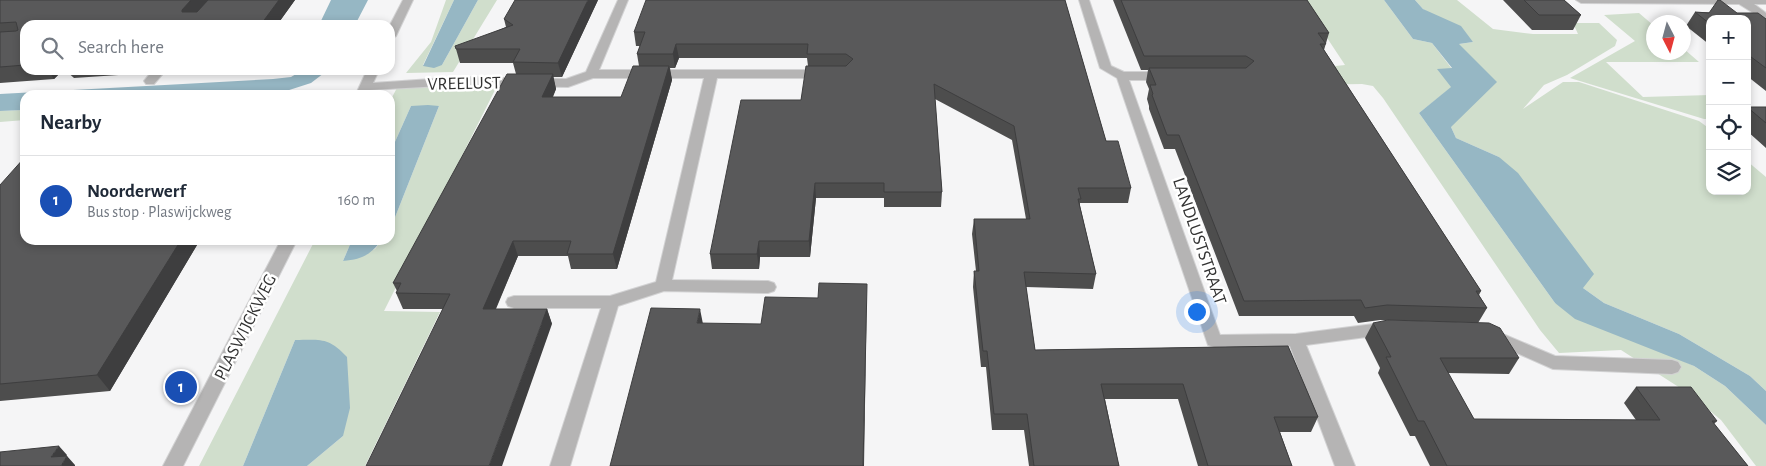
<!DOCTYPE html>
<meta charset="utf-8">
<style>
body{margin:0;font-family:"Alegreya Sans",sans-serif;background:#f2f2f3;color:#1f2937}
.controls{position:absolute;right:15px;top:15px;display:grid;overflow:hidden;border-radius:10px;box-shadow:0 2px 8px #0003}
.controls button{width:45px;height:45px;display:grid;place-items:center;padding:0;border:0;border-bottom:1px solid #e0e1e3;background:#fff;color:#1f2937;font:25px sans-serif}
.compass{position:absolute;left:1646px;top:15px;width:45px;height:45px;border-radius:50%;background:#fff;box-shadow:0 2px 8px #0003;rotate:174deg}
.you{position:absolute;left:1196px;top:311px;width:18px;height:18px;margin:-12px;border:4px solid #fff;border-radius:50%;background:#1a73e8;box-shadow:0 0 0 8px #1a73e833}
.badge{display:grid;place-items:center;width:32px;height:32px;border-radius:50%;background:#111827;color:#fff;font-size:16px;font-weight:700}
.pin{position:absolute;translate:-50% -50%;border:2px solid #fff;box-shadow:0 1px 5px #0006}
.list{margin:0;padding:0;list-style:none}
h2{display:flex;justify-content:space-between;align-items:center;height:65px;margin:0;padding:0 20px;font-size:21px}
h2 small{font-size:16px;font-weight:400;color:#747a83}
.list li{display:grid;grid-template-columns:32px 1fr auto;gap:15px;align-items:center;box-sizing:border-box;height:90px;padding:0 20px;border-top:1px solid #e0e1e3}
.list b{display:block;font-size:19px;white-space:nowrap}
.list p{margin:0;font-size:16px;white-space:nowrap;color:#747a83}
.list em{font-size:16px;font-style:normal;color:#747a83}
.icon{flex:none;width:28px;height:28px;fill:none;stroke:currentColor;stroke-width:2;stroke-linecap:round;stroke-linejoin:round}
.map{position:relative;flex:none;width:1766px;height:466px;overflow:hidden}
.search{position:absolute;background:#fff;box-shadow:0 2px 8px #0003;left:20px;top:20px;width:375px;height:55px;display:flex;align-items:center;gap:12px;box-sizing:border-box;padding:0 18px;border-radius:15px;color:#747a83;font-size:19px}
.panel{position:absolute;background:#fff;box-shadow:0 2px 8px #0003;left:20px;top:90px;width:375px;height:155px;border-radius:15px}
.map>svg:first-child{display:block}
.green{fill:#d0decc}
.water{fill:#96b7c4}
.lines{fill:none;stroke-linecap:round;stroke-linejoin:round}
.minor-casing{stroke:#d2d2d3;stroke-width:2}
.minor{fill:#b5b4b4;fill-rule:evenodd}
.wall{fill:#4d4d4d}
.shaded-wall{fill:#3e3e3f}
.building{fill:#59595a;stroke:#3e3e3f}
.labels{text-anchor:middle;stroke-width:5;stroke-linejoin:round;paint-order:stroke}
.street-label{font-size:18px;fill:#333;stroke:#fff}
</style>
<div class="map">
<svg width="1766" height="466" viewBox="0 0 1766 466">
<rect width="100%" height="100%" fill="#f5f5f6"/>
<!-- green -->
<path class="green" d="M446 0H454L423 65H442L478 0H497L453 72 406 73 431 42Z
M1302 0H1384L1413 39 1432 43 1452 69H1438L1452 87 1419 113 1555 303 1694 366 1725 386 1766 425V466H1756L1721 420 1688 393 1621 350 1559 353 1540 330 1383 98 1373 86 1362 84 1307 85 1298 70 1345 65Z
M1415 0H1457L1493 29 1533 34H1578L1573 23H1599L1617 40 1615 46 1567 75 1544 85 1523 109 1563 82H1579L1699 121 1710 129V191H1747V161L1766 177V391L1750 376 1679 334 1604 303 1583 288 1499 157 1456 138 1451 127 1459 44 1473 42 1423 9Z
M1639 13 1653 25 1654 52H1684V49L1699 62H1606L1643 97 1710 95V119H1704L1570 78 1635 41 1604 15Z
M398 86 496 88 384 311 440 312 365 466H307L343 436 295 340 243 466H199L315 240H352L343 261 375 249 382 240H390V230L439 106H411L390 153V101Z
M25 110V120L0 122V111Z"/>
<!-- water -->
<path class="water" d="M331 0H368L355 25H319Z
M454 0H478L442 65 434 68 423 66Z
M1384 0H1415L1423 9 1461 26 1473 42 1459 44 1497 82 1451 127 1456 138 1499 157 1518 173 1594 274 1583 288 1604 303 1679 334 1750 376 1766 391V425L1725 386 1694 366 1575 319 1555 303 1419 113 1451 87 1437 69 1452 68 1432 43 1413 39Z
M303 70H328L311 83 283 92 227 95H25V110L0 111V94L273 79 291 77Z
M428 105 439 106 390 230V153L411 106Z
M352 240H382C369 256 362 259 343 261Z
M295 340C321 340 328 337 347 357L350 408 343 436 307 466H243Z"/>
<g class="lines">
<!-- minor casing -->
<g class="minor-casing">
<path id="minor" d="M403 0H413L396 36 390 39V25Z
M618 0H628L599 70H825L831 74 825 78H717L672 280 768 281 774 283 776 287 774 291 768 293 664 291 618 306 570 466H550L601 308H514L508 306 506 302 508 298 514 296H610L656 282 704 78H593L568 87 460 85 370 90 368 95 356 94 367 70H379L373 83 460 77 566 79 586 72Z
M1079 0H1089L1111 66 1124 72H1168L1174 76 1168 80H1129L1220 335 1296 334 1389 322 1395 324 1397 328 1395 332 1389 334 1306 345 1355 466H1335L1290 346 1214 347 1208 345 1117 78 1100 68Z
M1576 0H1766V4H1754L1766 13V21L1739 4 1581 3Z
M153 70H166L154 84H146L144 81Z
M281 240H297L183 466H163Z
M1491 329 1555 356 1672 360 1678 362 1681 367 1678 372 1672 374 1553 369 1485 339 1483 335 1485 331Z"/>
</g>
<!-- minor -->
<use href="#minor" class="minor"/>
</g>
<!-- wall -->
<path class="wall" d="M0 0H295L277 25H25V70H63L54 79 0 83Z
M598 0 562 77H553L556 89 553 97H621L639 66 637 54 640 46H636L634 32 1065 0 1106 141 1131 188 1128 203H1080V206L1096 274 1093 289 1026 287 1035 350 1288 346 1318 417 1311 432H1280L1292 466H1198L1178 399H1105L1119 466H1029L1024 430H992L986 367H981L973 287 974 271H976L972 234 974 219H1026L1012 140 935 99 942 192 941 207H884V198H816L810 257H760L759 269H712L710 254 801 100 808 66 807 58H679L675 68H670L672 80 617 269H571L568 256H518L496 309H547L552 324 442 309H403L396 293 397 291 393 283 516 74 513 63H460L456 49 506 27 504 19Z
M1113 0H1307L1329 33 1324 50 1481 291 1479 295 1487 308 1478 323 1380 320 1358 323 1354 316H1239L1175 149H1164L1149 109V106L1147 99 1149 89 1146 82 1148 70H1141Z
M1503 0H1564L1581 15 1573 30H1532Z
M1695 12 1737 13 1766 19V91L1747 76V19H1710V45L1686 26Z
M65 70H151L148 73 74 78Z
M1747 107H1766V148L1747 131Z
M0 185 25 240H200L110 391 0 401Z
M1373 323 1519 358 1509 374 1448 373 1474 419 1636 420 1624 403 1636 387 1717 421 1714 424 1748 466H1430L1415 436H1410L1378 373 1380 368 1365 338Z"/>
<!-- shaded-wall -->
<path class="shaded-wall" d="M191 0H211L190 24 182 12V10Z
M279 0H295L277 25H263L262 23Z
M588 0H598L562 77 558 63Z
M676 44 679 58 675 68 673 54Z
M669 66 672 80 617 269 613 254Z
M48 70H63L54 79Z
M553 74 556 89 546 111 542 97Z
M815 183 816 198 810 257 809 241Z
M181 240H200L110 391 97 375Z
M513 241 518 256 489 324 483 309Z
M759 241 760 257 759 269 757 254Z
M867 284 864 466H863Z
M547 309 552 324 502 466H489Z
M700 309 703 324 697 323Z
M59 446 67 455 60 466 51 457Z
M67 456 75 465V466H61Z"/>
<!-- building -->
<path class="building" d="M0 0H191L182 10V12H197L208 0H279L262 23 229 25H25V65L0 67V32L16 31 18 30 16 22 0 23Z
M515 0H588L558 63 513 62 520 49H456L455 46 513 25 504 19Z
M646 0H1065L1106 141H1118L1131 188H1078L1081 199H1078L1096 274 1024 272 1035 350 1288 346 1318 417H1274L1292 466H1208L1183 384H1101L1119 466H1034L1027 414H994L987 351H983L974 271H979L974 219H1030L1014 126 934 84 942 192H884V183H815L809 241H759L757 254H710L741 100H801L806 66H846L853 59 846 54H807L808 44H676L673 54H637L645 32H634Z
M1121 0H1307L1329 33H1318L1326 44H1320L1481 291H1476L1487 308 1387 305 1365 308 1361 300 1244 301 1179 135H1167L1152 95 1153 94 1150 85H1156L1149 68H1246L1254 61 1246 56H1144Z
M1524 0H1564L1581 15H1539Z
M1718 0H1720L1737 13H1758L1766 19V68L1747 54V19H1710V24L1695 12 1709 13Z
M633 66H669L613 254H567L571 241H513L483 309H547L489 466H366L450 294 396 293 401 283H393L507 74H553L542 97H621Z
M1747 107H1766V123Z
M25 157V240H181L97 375 0 384V185Z
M819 283 867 284 863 466H610L651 308 700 309 697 323 761 324 765 297 818 298Z
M1388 320 1489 323 1500 328 1519 358H1440L1474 419 1660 420 1636 387H1691L1717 421H1712L1748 466H1447L1424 421H1418L1386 357H1391L1373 323Z
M59 446 51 457 67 456 61 466H0V452Z"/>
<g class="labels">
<!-- street labels -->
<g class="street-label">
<text transform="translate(464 83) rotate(-1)" y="6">VREELUST</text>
<text transform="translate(1200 241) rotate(71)" y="6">LANDLUSTSTRAAT</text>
<text transform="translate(245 327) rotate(-63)" y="6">PLASWIJCKWEG</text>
</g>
</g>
</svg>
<div class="controls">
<button>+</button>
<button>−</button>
<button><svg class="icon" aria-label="locate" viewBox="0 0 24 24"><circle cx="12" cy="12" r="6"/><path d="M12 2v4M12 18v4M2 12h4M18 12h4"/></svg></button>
<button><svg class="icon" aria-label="layers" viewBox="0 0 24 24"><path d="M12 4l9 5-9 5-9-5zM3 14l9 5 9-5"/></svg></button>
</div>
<svg class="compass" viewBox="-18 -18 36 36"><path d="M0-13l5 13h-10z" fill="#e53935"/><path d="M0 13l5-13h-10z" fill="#747a83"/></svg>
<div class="you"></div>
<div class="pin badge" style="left:181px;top:387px;background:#1a4fb4">1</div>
<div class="search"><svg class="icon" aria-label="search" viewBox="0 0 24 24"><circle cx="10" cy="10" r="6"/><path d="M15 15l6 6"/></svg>Search here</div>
<section class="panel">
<h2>Nearby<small></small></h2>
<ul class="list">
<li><span class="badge" style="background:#1a4fb4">1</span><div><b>Noorderwerf</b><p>Bus stop · Plaswijckweg</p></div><em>160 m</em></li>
</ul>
</section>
</div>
